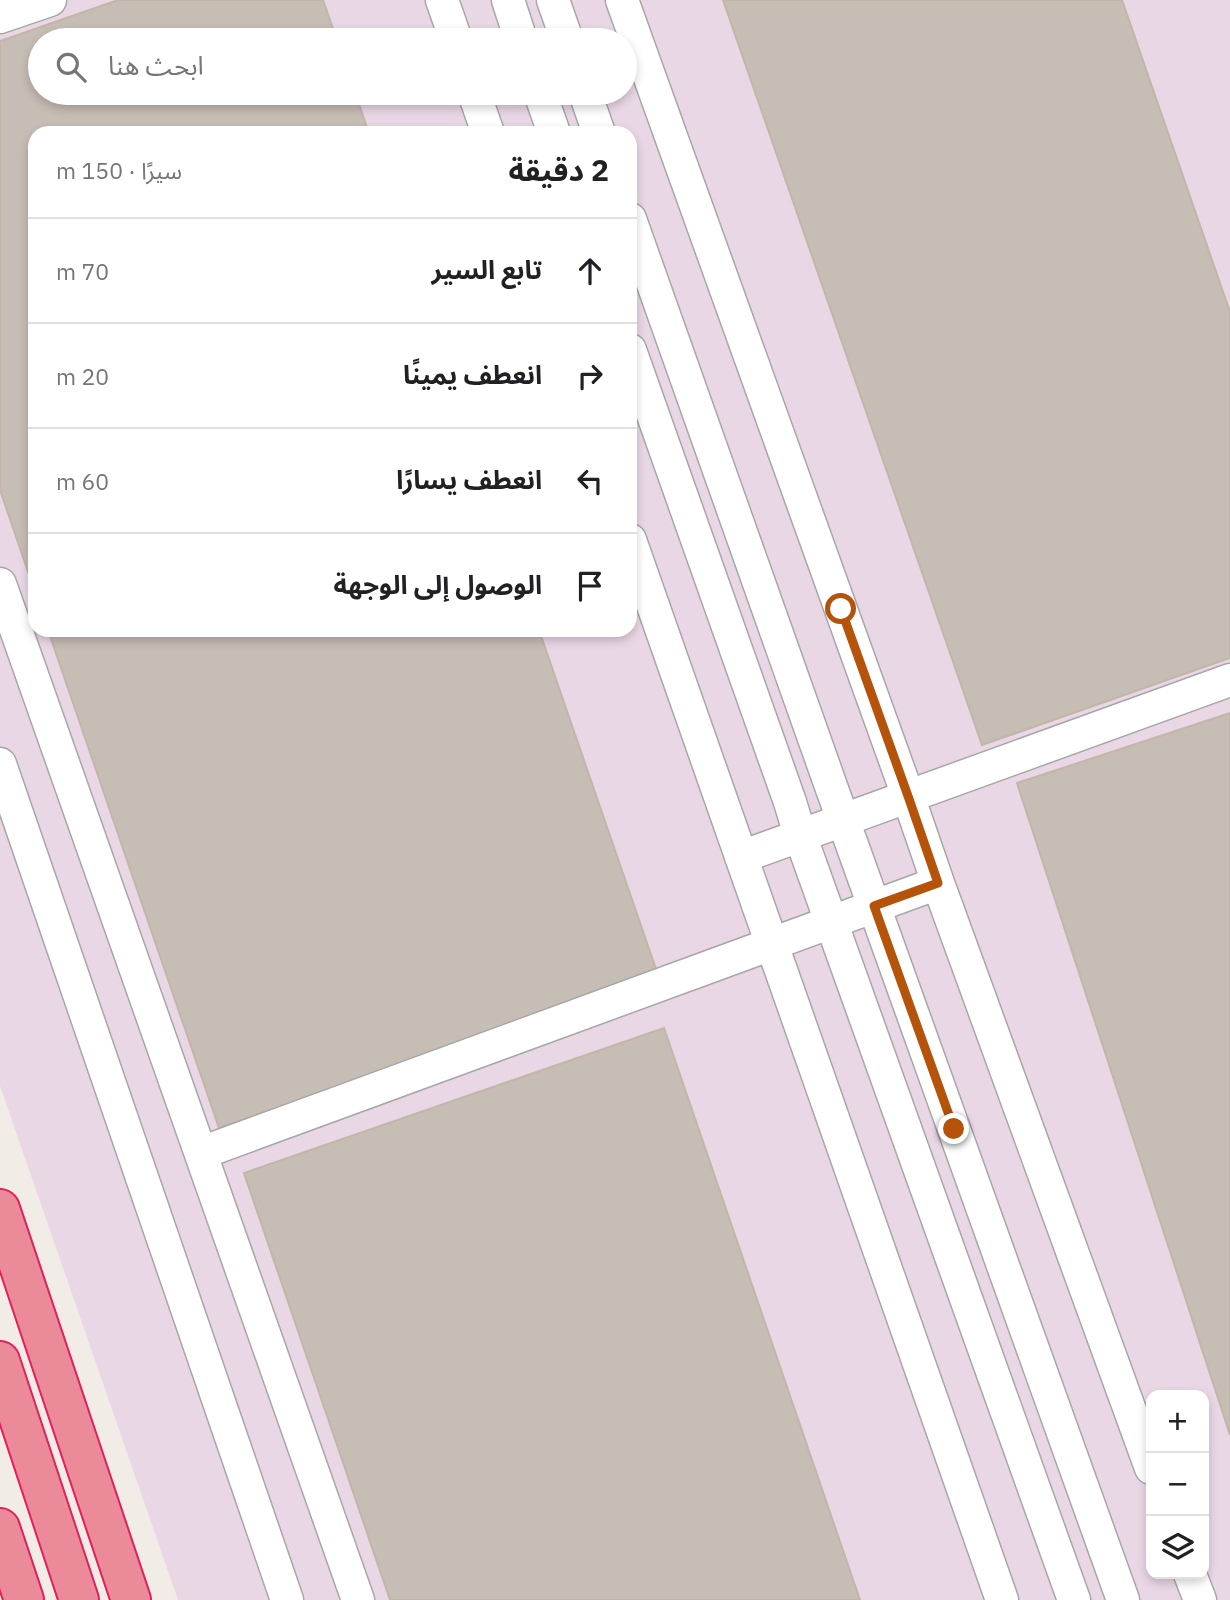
<!DOCTYPE html>
<html lang="ar">
<meta charset="utf-8">
<style>
body{margin:0;font-family:"IBM Plex Sans","Noto Sans Arabic",sans-serif;background:#f6f6f6;color:#202124;direction:rtl}
.controls{position:absolute;right:21px;bottom:21px;display:grid;overflow:hidden;border-radius:14px;box-shadow:0 4px 10px #0003}
.controls button{width:63px;height:63px;display:grid;place-items:center;padding:0;border:0;border-bottom:2px solid #e0e0e0;background:#fff;color:#202124;font:35px sans-serif}
.stop{position:absolute;width:21px;height:21px;margin:-16px;border:5px solid #b45309;border-radius:50%;background:#fff}
.stop.end{background:#b45309;border-color:#fff;box-shadow:0 2px 7px #0008}
.list{margin:0;padding:0;list-style:none}
h2{display:flex;justify-content:space-between;align-items:center;height:91px;margin:0;padding:0 28px;font-size:30px}
h2 small{font-size:23px;font-weight:400;color:#757577}
.list li{display:grid;grid-template-columns:46px 1fr auto;gap:21px;align-items:center;box-sizing:border-box;height:105px;padding:0 28px;border-top:2px solid #e0e0e0}
.list b{display:block;font-size:26px;white-space:nowrap}
.list em{font-size:23px;font-style:normal;color:#757577}
.icon{flex:none;width:38px;height:38px;fill:none;stroke:currentColor;stroke-width:2;stroke-linecap:round;stroke-linejoin:round}
.map{position:relative;flex:none;width:1230px;height:1600px;overflow:hidden;direction:ltr}
.search{position:absolute;background:#fff;box-shadow:0 4px 10px #0003;left:28px;top:28px;width:609px;height:77px;display:flex;align-items:center;gap:18px;box-sizing:border-box;padding:0 24px;border-radius:38px;color:#757577;font-size:26px}
.panel{position:absolute;background:#fff;box-shadow:0 4px 10px #0003;left:28px;top:126px;width:609px;height:511px;border-radius:21px;direction:rtl}
.map>svg:first-child{display:block}
.industrial{fill:#ead7e6;fill-rule:evenodd}
.building{fill:#c6bdb5;stroke:#c3b5a7;stroke-width:2}
.lines{fill:none;stroke-linecap:round;stroke-linejoin:round}
.minor-casing{stroke:#a7a7a7;stroke-width:35}
.highway-casing{stroke:#e31f5c;stroke-width:42}
.minor{stroke:#fff;stroke-width:32}
.highway{stroke:#eb8b9a;stroke-width:38}
.route{stroke:#b45309;stroke-width:9}
</style>
<div class="map">
<svg width="1230" height="1600" viewBox="0 0 1230 1600">
<rect width="100%" height="100%" fill="#f1ede6"/>
<!-- industrial -->
<path class="industrial" d="M0 0H1230V1600H178L0 1086ZM40 40H625V93H40ZM35 133H630V630H35ZM1151 1395H1204V1574H1151Z"/>
<!-- building -->
<path class="building" d="M118 0H323L337 40H40V93H355L369 133H35V592L0 490V41Z
M723 0H1122L1230 312V658L982 745Z
M48 630H539L658 975 219 1128Z
M1230 713V1435L1017 783Z
M664 1028 860 1600H390L244 1173Z"/>
<g class="lines">
<!-- minor casing -->
<g class="minor-casing">
<path id="minor" d="M442 0 456 40
M508 0 521 40
M553 0 567 40
M622 0 908 796 938 883 1151 1468
M0 17 50 0
M474 93 488 133
M540 93 554 133
M585 93 599 133
M630 219 832 789 1123 1600
M630 350 790 802 800 835 1074 1600
M630 540 1002 1600
M0 584 358 1600
M0 764 287 1600
M741 857 1230 680
M201 1153 938 883
M1190 1574 1200 1600"/>
</g>
<!-- highway casing -->
<g class="highway-casing">
<path id="highway" d="M0 1209 131 1600
M0 1361 79 1600
M0 1528 24 1600"/>
</g>
<!-- minor -->
<use href="#minor" class="minor"/>
<!-- highway -->
<use href="#highway" class="highway"/>
</g>
<g class="lines">
<!-- route -->
<path class="route" d="M841 609 908 796 938 883 874 906 954 1129"/>
</g>
</svg>
<div class="controls">
<button>+</button>
<button>−</button>
<button><svg class="icon" aria-label="layers" viewBox="0 0 24 24"><path d="M12 4l9 5-9 5-9-5zM3 14l9 5 9-5"/></svg></button>
</div>
<div class="stop" style="left:841px;top:609px"></div>
<div class="stop end" style="left:954px;top:1129px"></div>
<div class="search"><svg class="icon" aria-label="search" viewBox="0 0 24 24"><circle cx="10" cy="10" r="6"/><path d="M15 15l6 6"/></svg>ابحث هنا</div>
<section class="panel">
<h2>2 دقيقة<small>سيرًا · 150 m</small></h2>
<ul class="list">
<li><svg class="icon" aria-label="ahead" viewBox="0 0 24 24"><path d="M12 20V5M6 11l6-6 6 6"/></svg><div><b>تابع السير</b></div><em>70 m</em></li>
<li><svg class="icon" aria-label="right" viewBox="0 0 24 24"><path d="M7 20v-9h11M14 6l5 5-5 5"/></svg><div><b>انعطف يمينًا</b></div><em>20 m</em></li>
<li><svg class="icon" aria-label="left" viewBox="0 0 24 24"><path d="M17 20v-9H6M10 6l-5 5 5 5"/></svg><div><b>انعطف يسارًا</b></div><em>60 m</em></li>
<li><svg class="icon" aria-label="arrive" viewBox="0 0 24 24"><path d="M6 21V4h12l-3 4 3 4H6"/></svg><div><b>الوصول إلى الوجهة</b></div></li>
</ul>
</section>
</div>
